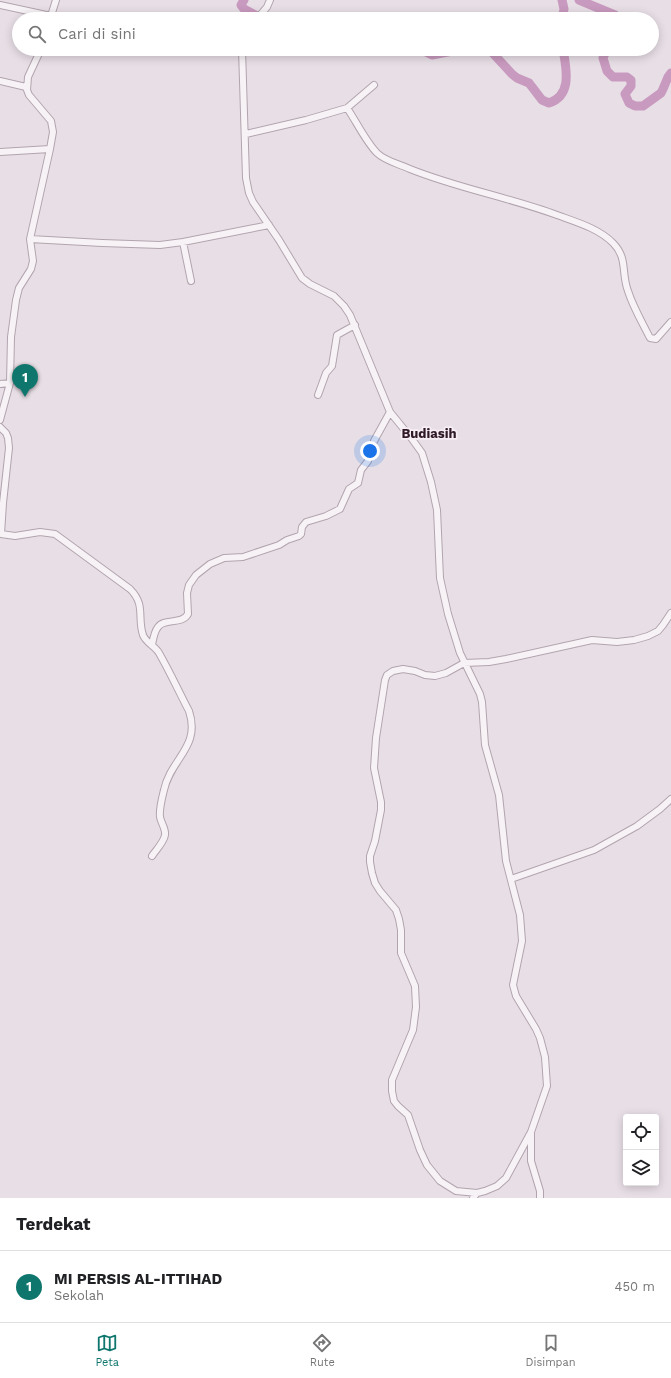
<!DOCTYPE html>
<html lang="id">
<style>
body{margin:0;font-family:"Work Sans",sans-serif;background:#f6f6f6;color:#202124}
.controls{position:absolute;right:12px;bottom:12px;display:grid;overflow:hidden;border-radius:4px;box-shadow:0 2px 10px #0003}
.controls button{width:36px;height:36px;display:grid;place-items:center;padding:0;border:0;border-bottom:1px solid #e0e0e0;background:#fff;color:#202124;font:20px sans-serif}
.you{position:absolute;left:370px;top:451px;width:14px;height:14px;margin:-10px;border:3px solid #fff;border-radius:50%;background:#1a73e8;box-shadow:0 0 0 6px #1a73e833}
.badge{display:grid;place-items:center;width:26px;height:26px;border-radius:50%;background:#0f766e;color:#fff;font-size:13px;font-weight:700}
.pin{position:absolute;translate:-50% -33px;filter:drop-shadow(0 1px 2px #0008)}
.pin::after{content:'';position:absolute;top:21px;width:14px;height:12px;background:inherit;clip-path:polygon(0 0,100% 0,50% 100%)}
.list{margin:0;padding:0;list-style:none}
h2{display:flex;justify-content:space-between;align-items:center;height:52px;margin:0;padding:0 16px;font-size:17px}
h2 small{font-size:13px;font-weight:400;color:#757577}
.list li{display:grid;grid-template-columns:26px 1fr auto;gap:12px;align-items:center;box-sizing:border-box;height:72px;padding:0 16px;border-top:1px solid #e0e0e0}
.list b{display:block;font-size:15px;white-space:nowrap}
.list p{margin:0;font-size:13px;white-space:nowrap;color:#757577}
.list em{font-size:13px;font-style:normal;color:#757577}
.icon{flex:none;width:22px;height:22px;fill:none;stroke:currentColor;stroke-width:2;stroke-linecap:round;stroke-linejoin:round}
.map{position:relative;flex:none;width:671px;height:1198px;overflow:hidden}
.search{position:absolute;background:#fff;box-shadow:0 2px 10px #0003;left:12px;right:12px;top:12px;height:44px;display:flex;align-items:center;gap:10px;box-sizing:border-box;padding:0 14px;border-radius:22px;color:#757577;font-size:15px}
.sheet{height:124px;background:#fff}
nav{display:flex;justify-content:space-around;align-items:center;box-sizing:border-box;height:56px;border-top:1px solid #e0e0e0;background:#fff;font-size:11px;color:#757577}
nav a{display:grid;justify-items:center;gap:2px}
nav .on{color:#0f766e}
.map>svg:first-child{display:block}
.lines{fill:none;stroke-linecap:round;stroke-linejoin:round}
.river{stroke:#c99abf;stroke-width:9}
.street-casing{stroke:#b2a4ae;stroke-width:8}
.street{stroke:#f7f2f5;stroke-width:6}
.labels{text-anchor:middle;stroke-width:3.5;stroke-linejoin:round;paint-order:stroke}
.quarter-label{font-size:13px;font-weight:bold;fill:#301a28;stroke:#f6eef4}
</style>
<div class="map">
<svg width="671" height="1198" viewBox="0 0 671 1198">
<rect width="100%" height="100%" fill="#e8dfe6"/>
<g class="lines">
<!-- river -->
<path class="river" d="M244 0 241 5 244 9 263 19
M562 0 564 9 562 19
M579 0 615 15 618 19
M273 19 276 18 280 19
M420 49 432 55 463 49
M489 49 512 74 517 78 529 83 542 100 549 103C573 95 566 68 563 49
M607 49 603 58 607 71 613 77H627L631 80V86L625 94 629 103 635 106H643L661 93 663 89 668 77 671 73"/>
<!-- street casing -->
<g class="street-casing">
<path id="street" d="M0 5 51 16
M50 19 56 0
M257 19 267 7 270 0
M242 49 246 178 249 193 253 202 279 240 302 278 310 284 334 296 344 306 350 315 390 412 412 439 422 453 431 482 437 510 440 578 448 614 460 653 480 694 482 702 485 745 499 795 506 861 520 915 522 941 513 985 516 996 536 1029 540 1038 545 1057 547 1086 531 1132 506 1178 497 1186 485 1191 477 1193 473 1198
M0 81 26 87
M347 108 374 85
M246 134 306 120 347 108C356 121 366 142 377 153 385 161 399 164 410 169 457 188 508 197 557 215 576 222 598 228 613 243 628 258 621 273 628 291 633 307 642 322 650 338L656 339 671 322
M0 152 50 149
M30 239 102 243 160 245 183 242 269 225
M183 242 191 281
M0 384 10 383
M318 395 326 373 332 366 337 335 355 325
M0 420 10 383 11 337 16 300 19 288 31 269 33 261 30 239 50 149 53 132 51 121 29 95 27 90 28 77 41 49
M0 427 6 433 8 438 9 448 3 503 1 534 15 536 40 532 55 534 130 589C146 605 137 617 143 635 146 643 155 646 159 653 170 672 179 692 189 711 201 747 171 758 164 790 162 798 159 809 160 817 161 823 166 829 165 835 164 842 156 850 152 856
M152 645C153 640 154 632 158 627 164 618 182 625 188 614L187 593 189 585 196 575 210 564 224 558 243 557 279 545 287 540 299 536 301 534 302 527 306 522 326 516 340 509 349 489 358 483 361 470 368 461 374 441 390 412
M511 879 594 850 637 826 660 809 671 799
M531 1133V1161L540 1191V1198
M477 1193 456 1191 440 1181 427 1165 420 1150 408 1115 398 1106 394 1101 392 1091V1080L413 1030 416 1007 415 986 401 953V930L399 919 396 910 380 891 375 883 372 873 370 862V856L375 841 381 810V802L374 768 376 738 385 680 387 675 393 671 403 669 415 671 425 675 435 676 446 673 464 663 489 662 506 659 592 640 617 642 634 640 648 636 658 631 663 625 671 613"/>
</g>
<!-- street -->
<use href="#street" class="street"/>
</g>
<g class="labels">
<!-- quarter labels -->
<g class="quarter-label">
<text x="429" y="438">Budiasih</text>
</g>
</g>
</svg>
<div class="controls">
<button><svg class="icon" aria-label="locate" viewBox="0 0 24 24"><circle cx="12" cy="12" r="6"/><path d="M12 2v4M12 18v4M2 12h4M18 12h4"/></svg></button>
<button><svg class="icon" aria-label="layers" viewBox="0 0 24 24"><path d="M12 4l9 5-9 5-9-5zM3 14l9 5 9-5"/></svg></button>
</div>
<div class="you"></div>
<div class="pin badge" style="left:25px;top:397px">1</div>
<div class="search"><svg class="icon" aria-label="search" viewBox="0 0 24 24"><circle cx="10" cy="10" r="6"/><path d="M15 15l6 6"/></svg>Cari di sini</div>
</div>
<section class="sheet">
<h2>Terdekat<small></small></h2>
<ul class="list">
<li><span class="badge">1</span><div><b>MI PERSIS AL-ITTIHAD</b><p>Sekolah</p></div><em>450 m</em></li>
</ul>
</section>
<nav>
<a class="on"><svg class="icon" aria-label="map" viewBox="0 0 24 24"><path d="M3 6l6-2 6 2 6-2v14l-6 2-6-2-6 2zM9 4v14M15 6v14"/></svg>Peta</a>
<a><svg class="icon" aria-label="directions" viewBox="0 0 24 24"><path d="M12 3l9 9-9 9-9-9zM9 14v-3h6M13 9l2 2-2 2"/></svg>Rute</a>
<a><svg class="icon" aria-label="saved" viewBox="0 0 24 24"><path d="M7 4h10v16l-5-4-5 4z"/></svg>Disimpan</a>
</nav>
